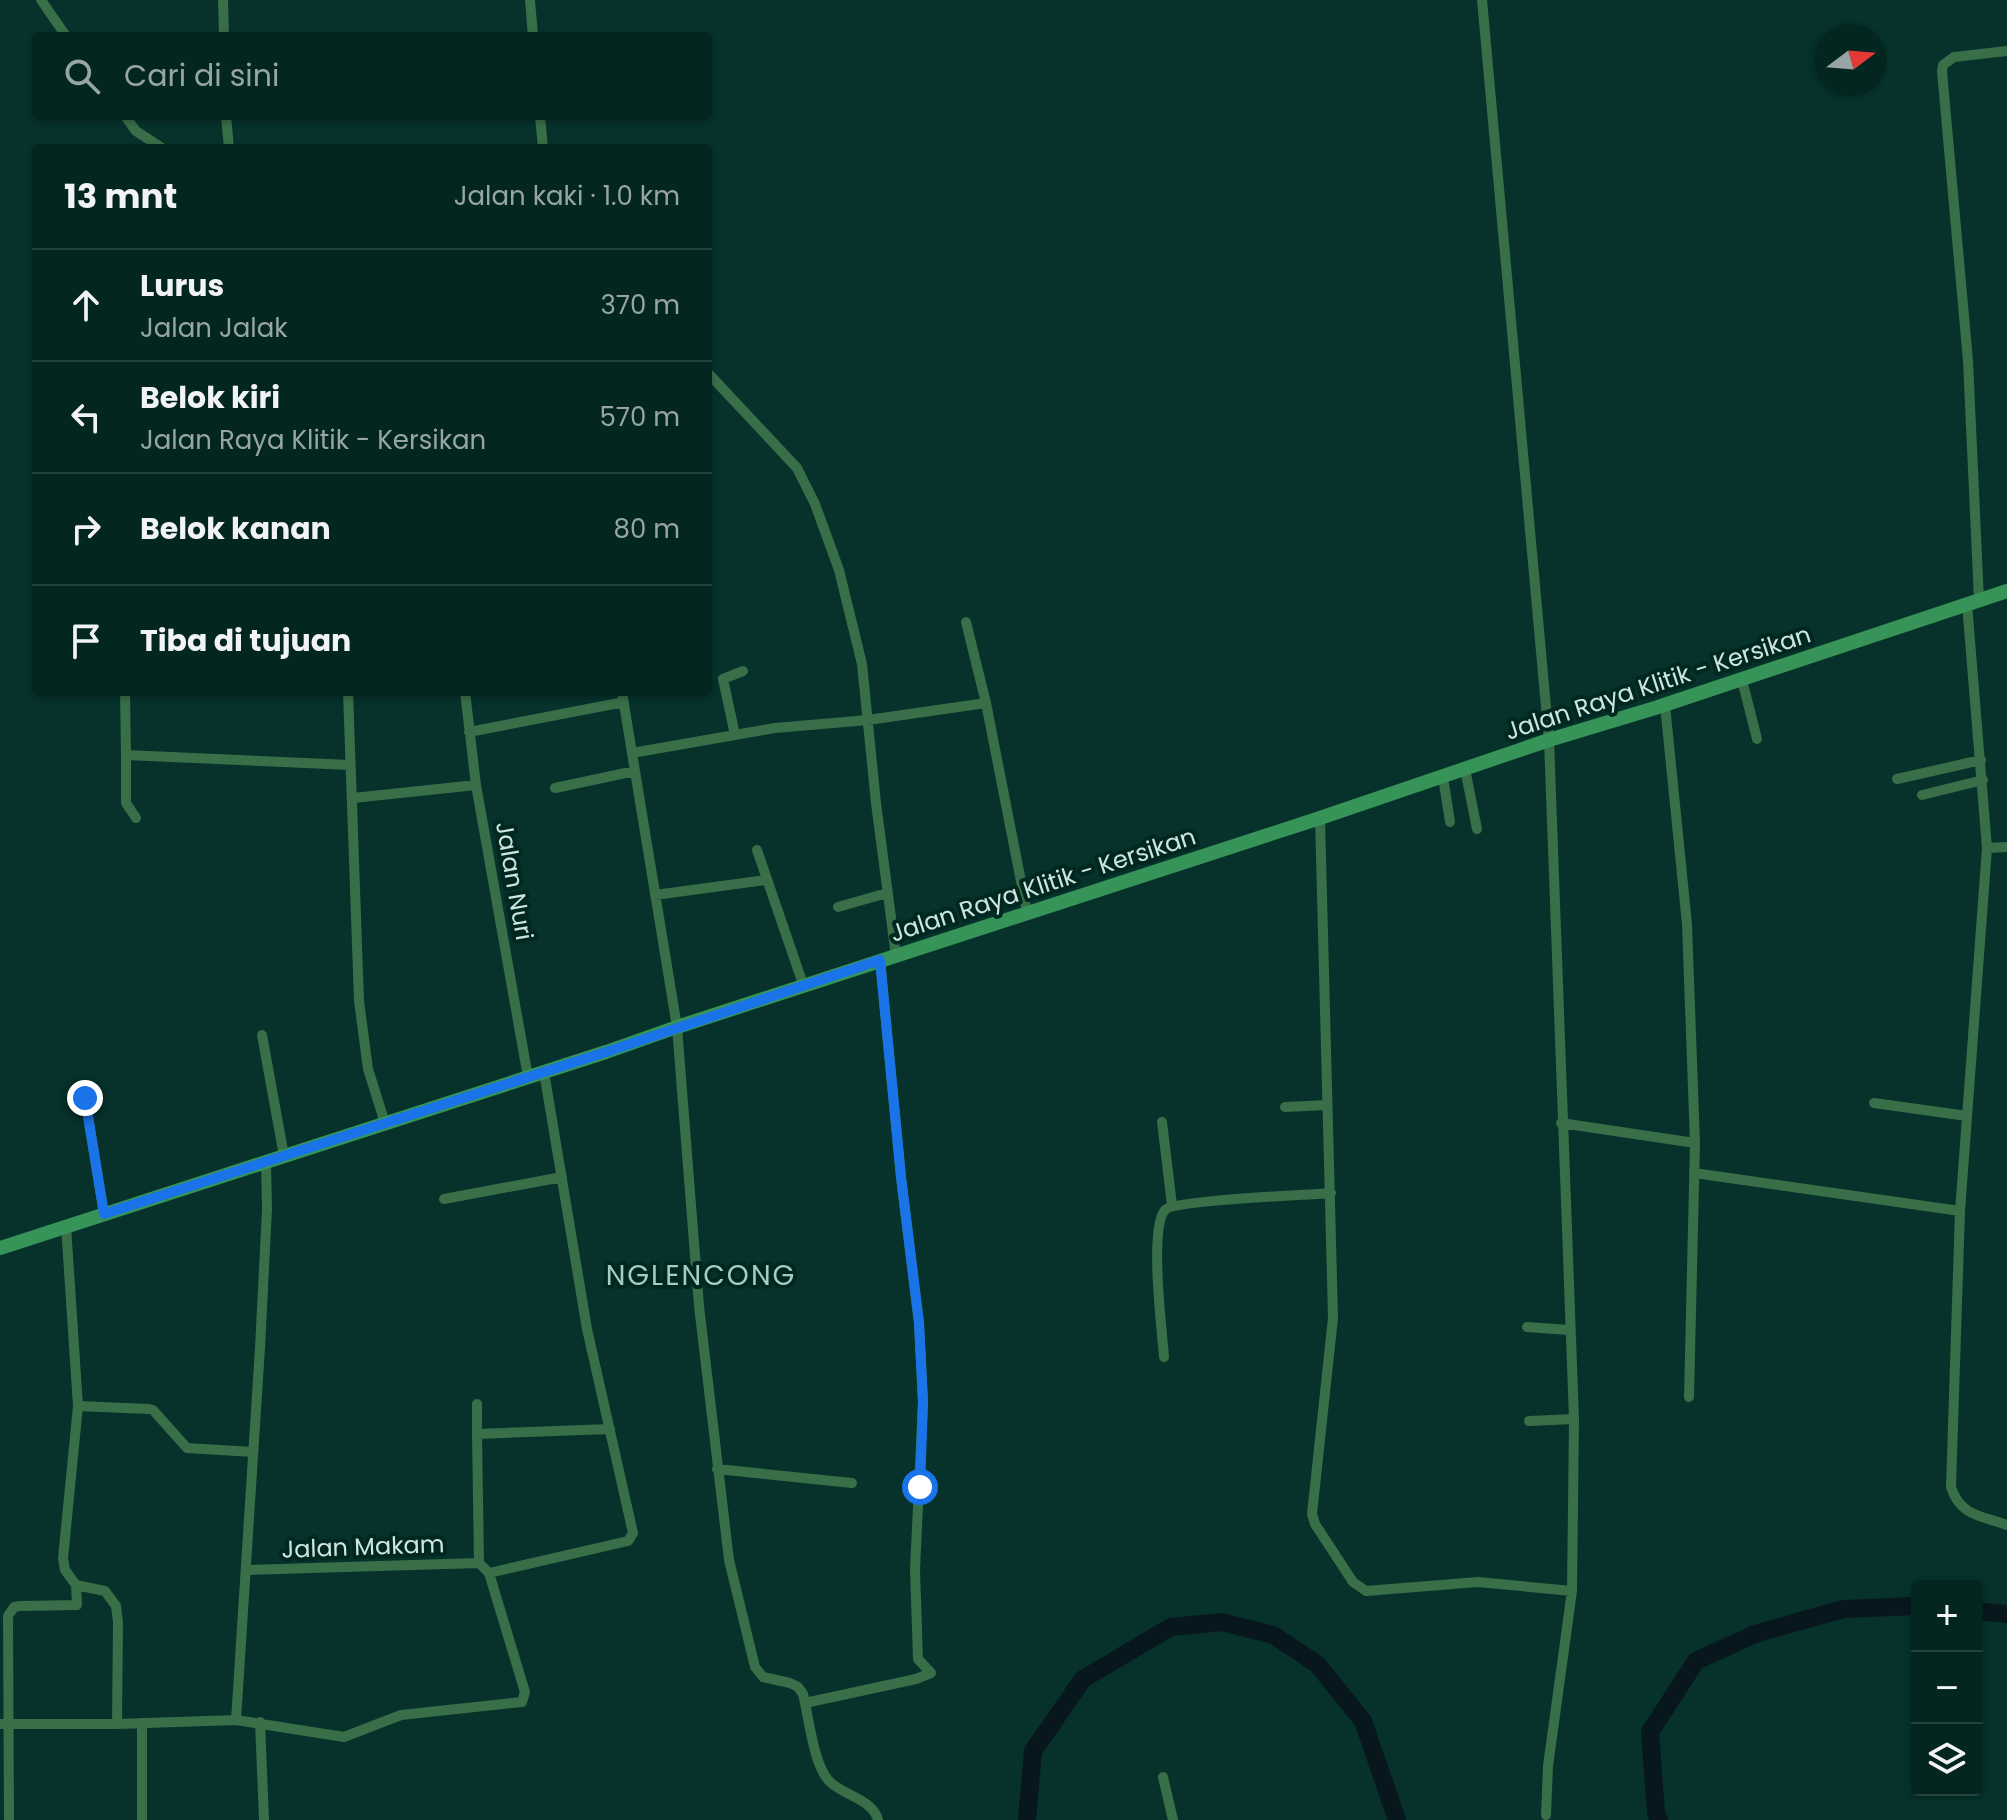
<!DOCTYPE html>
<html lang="id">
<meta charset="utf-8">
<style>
body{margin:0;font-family:Poppins,sans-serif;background:#12322d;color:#f1f3f6}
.controls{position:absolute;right:24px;bottom:24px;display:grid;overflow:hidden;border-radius:8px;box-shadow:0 2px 6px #0004}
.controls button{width:72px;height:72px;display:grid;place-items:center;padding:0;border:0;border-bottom:2px solid #25433e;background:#042620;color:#f1f3f6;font:40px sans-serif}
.compass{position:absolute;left:1815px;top:24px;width:72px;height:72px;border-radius:50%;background:#042620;box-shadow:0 2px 6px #0004;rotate:74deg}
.stop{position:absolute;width:24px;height:24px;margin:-18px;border:6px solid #1a73e8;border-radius:50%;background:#fff}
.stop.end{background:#1a73e8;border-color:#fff;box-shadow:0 2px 8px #0008}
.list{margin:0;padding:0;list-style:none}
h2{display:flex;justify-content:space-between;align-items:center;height:104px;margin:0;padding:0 32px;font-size:34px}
h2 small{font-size:26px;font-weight:400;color:#97a5a5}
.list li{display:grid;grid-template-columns:52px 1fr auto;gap:24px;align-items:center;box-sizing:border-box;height:112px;padding:0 32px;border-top:2px solid #25433e}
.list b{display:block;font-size:30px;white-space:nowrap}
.list p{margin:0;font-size:26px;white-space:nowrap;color:#97a5a5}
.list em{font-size:26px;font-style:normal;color:#97a5a5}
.icon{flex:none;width:44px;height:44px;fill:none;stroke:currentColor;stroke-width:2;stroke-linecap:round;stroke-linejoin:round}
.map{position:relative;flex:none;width:2007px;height:1820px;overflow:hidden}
.search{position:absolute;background:#042620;box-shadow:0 2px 6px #0004;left:32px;top:32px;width:680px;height:88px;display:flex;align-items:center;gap:20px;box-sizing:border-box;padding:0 28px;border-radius:8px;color:#97a5a5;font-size:30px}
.panel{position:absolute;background:#042620;box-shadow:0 2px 6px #0004;left:32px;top:144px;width:680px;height:552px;border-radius:8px}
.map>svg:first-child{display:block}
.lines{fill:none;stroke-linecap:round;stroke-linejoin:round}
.river{stroke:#08171e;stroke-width:18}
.street{stroke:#386e48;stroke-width:10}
.secondary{stroke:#379458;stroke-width:14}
.route{stroke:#1a73e8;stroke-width:10}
.labels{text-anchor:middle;stroke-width:8;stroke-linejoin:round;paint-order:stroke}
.street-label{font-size:24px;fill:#cfe5df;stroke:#002821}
.quarter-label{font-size:28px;letter-spacing:2px;fill:#a1cdc2;stroke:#002821}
</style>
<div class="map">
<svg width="2007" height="1820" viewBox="0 0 2007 1820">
<rect width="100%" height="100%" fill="#06322b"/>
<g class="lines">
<!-- river -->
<path class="river" d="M1977 1611 2007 1614
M1027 1820 1033 1751 1083 1679 1171 1627 1222 1622 1273 1635 1317 1664 1363 1721 1397 1820
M1659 1820 1656 1813 1650 1732 1696 1661 1755 1634 1843 1609 1917 1606"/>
<!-- street -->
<path class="street" d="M41 0 66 36
M223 0 224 36
M530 0 533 36
M1482 0 1549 740 1574 1419 1572 1591 1548 1766 1546 1815
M125 116 136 131 162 148
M226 116 229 148
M540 116 543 148
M708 373 797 468 815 504 839 570 862 664 876 803 896 956
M1979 600 1968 361 1942 71 1943 65 1954 57 2007 51
M1967 604 1987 848 1960 1211 1951 1487C1960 1516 1982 1516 2007 1525
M966 622 986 703 1027 912
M1742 680 1757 739
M125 692 126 755 350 765
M348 692 359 1001 368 1069 385 1123
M465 692 476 785 528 1077
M622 692 677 1027 699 1306 729 1560 755 1667 763 1677 790 1683 798 1687 803 1694C809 1718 813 1763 829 1781 842 1795 873 1799 878 1820
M1665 705 1687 924 1695 1143 1689 1397
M469 732 624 702
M735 735 723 679 743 671
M632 753 775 728 868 720 986 703
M126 755V803L136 818
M1465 769 1477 829
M1443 777 1450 822
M1897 779 1981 760
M555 788 635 771
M1922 795 1983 780
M353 798 476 785
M1320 818 1333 1318 1312 1514 1315 1524 1353 1582 1366 1591 1478 1582 1572 1591
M1987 848 2007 847
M757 850 804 987
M655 895 766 880
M838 907 887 893
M262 1035 284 1156
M85 1098 104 1214
M1874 1103 1967 1116
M1285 1107 1327 1105
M1162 1122 1172 1205
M1561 1123 1695 1143
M1694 1173 1960 1211
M444 1199 562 1177
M66 1226 78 1406 63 1558 65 1570 76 1585 105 1591 116 1606 118 1622 117 1724
M1527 1327 1569 1330
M1164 1357C1162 1330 1149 1228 1165 1210 1174 1200 1309 1195 1331 1193
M78 1406 149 1409 153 1410 187 1448 253 1452
M1529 1421 1574 1419
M477 1434V1404
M717 1469 852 1483
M248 1570 479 1563
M489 1573 628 1541 633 1533 587 1329 544 1072
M805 1703 916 1679 931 1673 918 1659 915 1569 923 1402 919 1323 901 1177 880 960
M236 1720 260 1348 267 1209 266 1163
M260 1722 264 1820
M0 1724H117L236 1720 344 1737 401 1715 522 1702 525 1692 489 1573 479 1563 477 1434 610 1429
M1163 1777 1173 1820
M9 1820 8 1616 14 1607 20 1606 77 1605 76 1585
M142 1820V1723"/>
<!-- secondary -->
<path class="secondary" d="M0 1248 606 1052 677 1027 1320 818 1549 740 1655 708 2007 591"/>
</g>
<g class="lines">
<!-- route -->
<path class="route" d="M85 1098 104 1214 606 1052 880 960 901 1177 919 1323 923 1402 920 1487"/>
</g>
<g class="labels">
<!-- street labels -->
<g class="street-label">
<text transform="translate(1658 683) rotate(-18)" y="8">Jalan Raya Klitik - Kersikan</text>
<text transform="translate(514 881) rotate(80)" y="8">Jalan Nuri</text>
<text transform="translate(1043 885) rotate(-18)" y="8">Jalan Raya Klitik - Kersikan</text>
<text transform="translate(363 1547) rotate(-2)" y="8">Jalan Makam</text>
</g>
<!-- quarter labels -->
<g class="quarter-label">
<text x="701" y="1285">NGLENCONG</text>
</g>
</g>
</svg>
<div class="controls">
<button>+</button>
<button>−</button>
<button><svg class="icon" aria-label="layers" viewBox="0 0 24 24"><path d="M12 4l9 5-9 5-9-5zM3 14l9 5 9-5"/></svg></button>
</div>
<svg class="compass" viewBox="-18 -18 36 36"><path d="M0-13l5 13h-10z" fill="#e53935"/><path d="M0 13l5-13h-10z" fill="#97a5a5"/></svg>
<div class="stop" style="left:920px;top:1487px"></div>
<div class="stop end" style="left:85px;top:1098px"></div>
<div class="search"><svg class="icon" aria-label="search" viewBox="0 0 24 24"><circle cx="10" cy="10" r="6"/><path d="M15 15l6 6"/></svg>Cari di sini</div>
<section class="panel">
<h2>13 mnt<small>Jalan kaki · 1.0 km</small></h2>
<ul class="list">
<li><svg class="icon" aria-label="ahead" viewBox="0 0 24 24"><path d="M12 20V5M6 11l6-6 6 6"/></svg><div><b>Lurus</b><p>Jalan Jalak</p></div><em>370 m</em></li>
<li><svg class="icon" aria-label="left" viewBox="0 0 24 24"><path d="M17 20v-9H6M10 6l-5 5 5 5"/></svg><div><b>Belok kiri</b><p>Jalan Raya Klitik - Kersikan</p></div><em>570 m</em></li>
<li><svg class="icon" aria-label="right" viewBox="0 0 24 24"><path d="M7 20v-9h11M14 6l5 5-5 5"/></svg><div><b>Belok kanan</b></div><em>80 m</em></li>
<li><svg class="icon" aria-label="arrive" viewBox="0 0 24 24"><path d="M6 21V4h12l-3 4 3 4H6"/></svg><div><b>Tiba di tujuan</b></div></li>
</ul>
</section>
</div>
